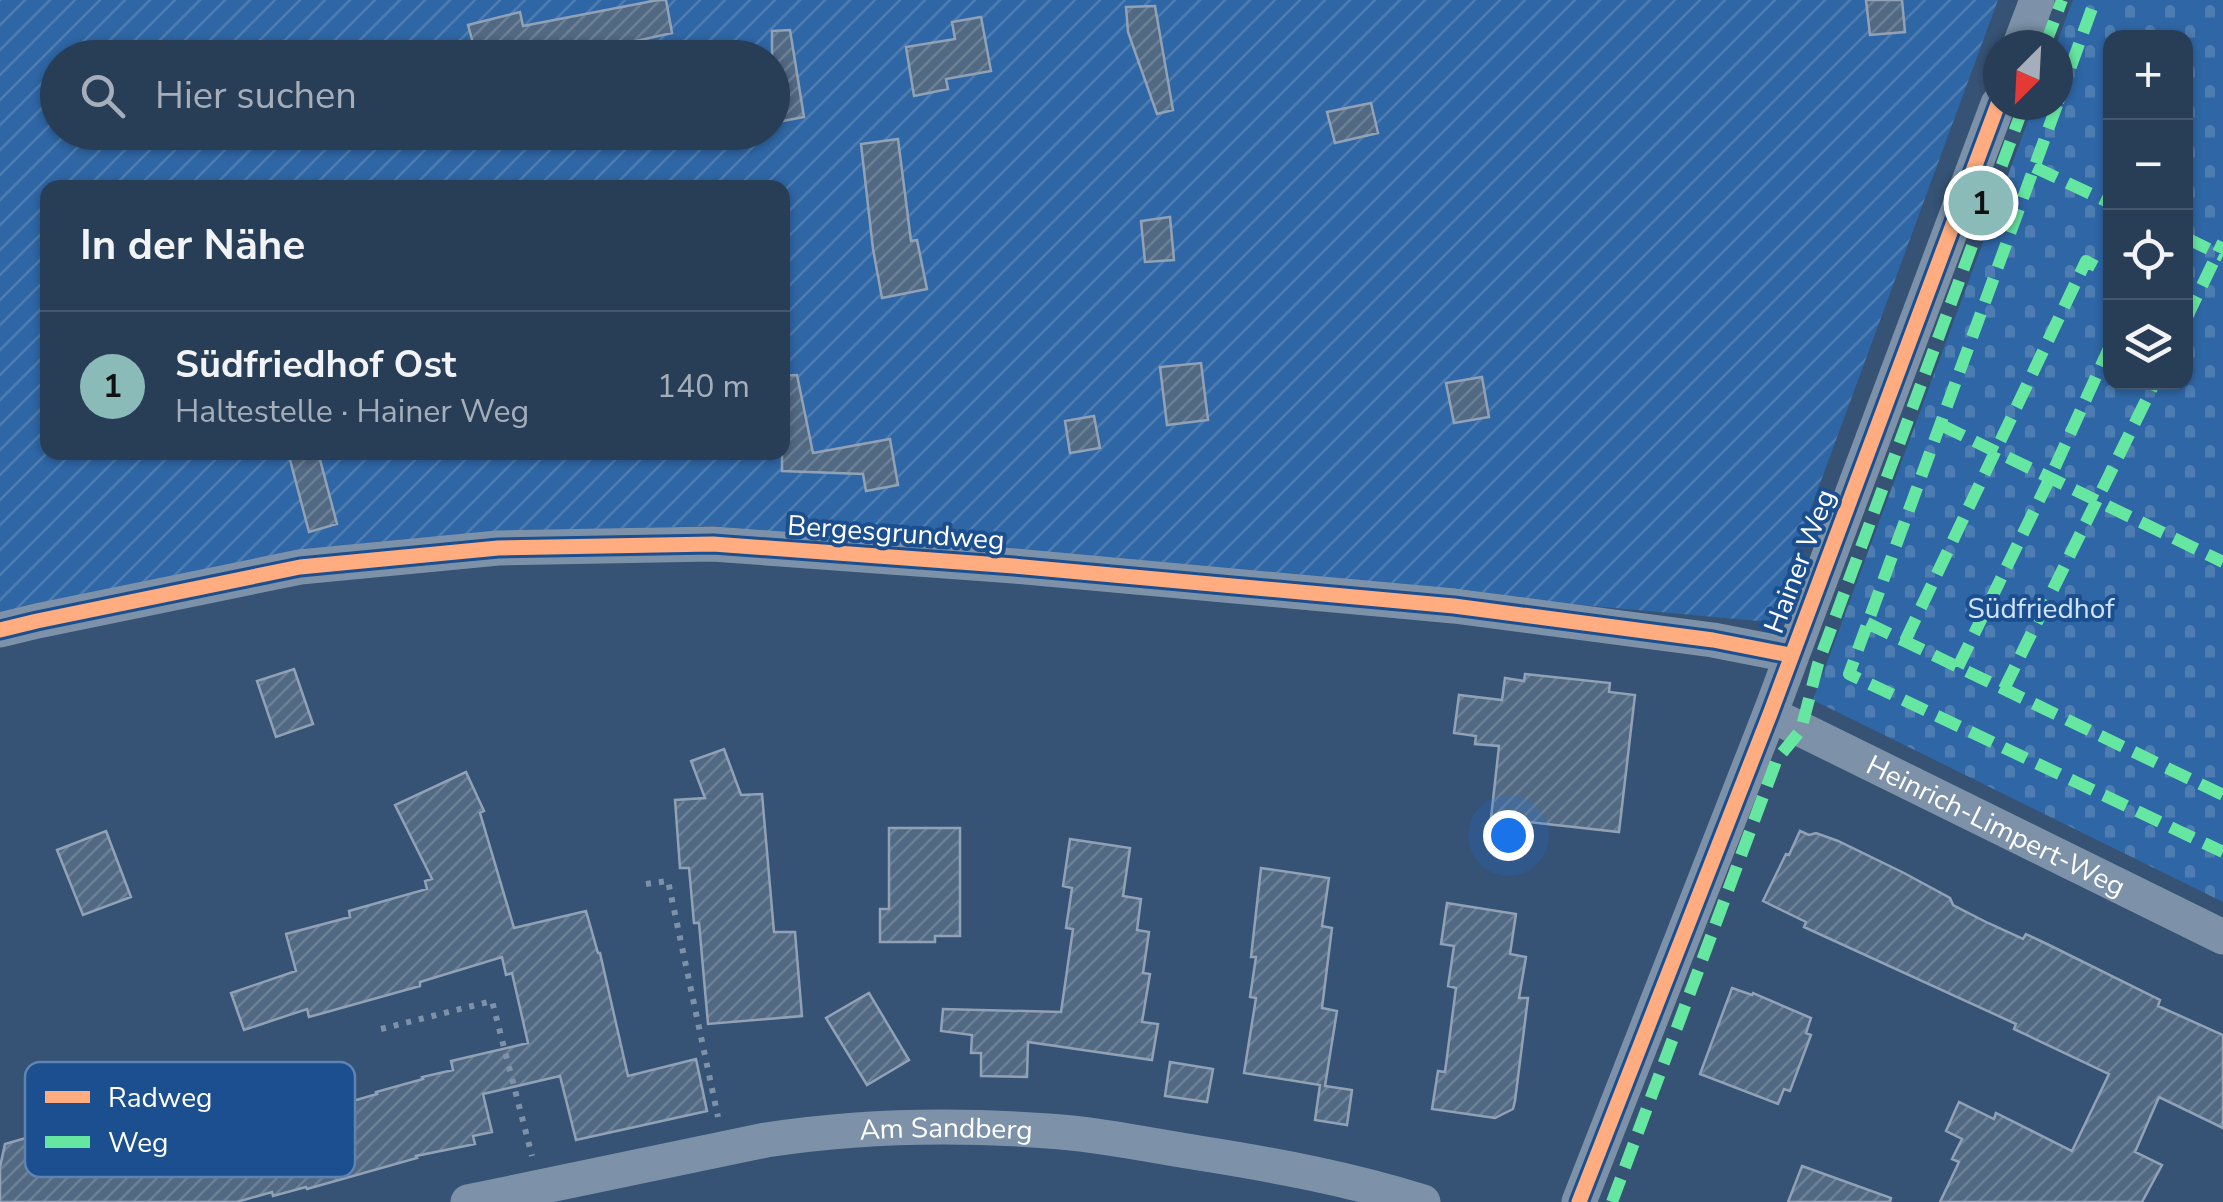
<!DOCTYPE html>
<html lang="de">
<meta charset="utf-8">
<style>
body{margin:0;font-family:"Nunito Sans",sans-serif;background:#30455d;color:#f1f3f6}
.controls{position:absolute;right:30px;top:30px;display:grid;overflow:hidden;border-radius:20px;box-shadow:0 2px 8px #0004}
.controls button{width:90px;height:90px;display:grid;place-items:center;padding:0;border:0;border-bottom:2px solid #44576d;background:#283e57;color:#f1f3f6;font:50px sans-serif}
.compass{position:absolute;left:1983px;top:30px;width:90px;height:90px;border-radius:50%;background:#283e57;box-shadow:0 2px 8px #0004;rotate:204deg}
.you{position:absolute;left:1508px;top:835px;width:35px;height:35px;margin:-25px;border:8px solid #fff;border-radius:50%;background:#1a73e8;box-shadow:0 0 0 15px #1a73e833}
.badge{display:grid;place-items:center;width:65px;height:65px;border-radius:50%;background:#8bbbb9;color:#111;font-size:32px;font-weight:700}
.pin{position:absolute;translate:-50% -50%;border:5px solid #fff;box-shadow:0 2px 10px #0006}
.list{margin:0;padding:0;list-style:none}
h2{display:flex;justify-content:space-between;align-items:center;height:130px;margin:0;padding:0 40px;font-size:42px}
h2 small{font-size:32px;font-weight:400;color:#a5aeba}
.list li{display:grid;grid-template-columns:65px 1fr auto;gap:30px;align-items:center;box-sizing:border-box;height:150px;padding:0 40px;border-top:2px solid #44576d}
.list b{display:block;font-size:38px;white-space:nowrap}
.list p{margin:0;font-size:32px;white-space:nowrap;color:#a5aeba}
.list em{font-size:32px;font-style:normal;color:#a5aeba}
.icon{flex:none;width:55px;height:55px;fill:none;stroke:currentColor;stroke-width:2;stroke-linecap:round;stroke-linejoin:round}
.map{position:relative;flex:none;width:2223px;height:1202px;overflow:hidden}
.search{position:absolute;background:#283e57;box-shadow:0 2px 8px #0004;left:40px;top:40px;width:750px;height:110px;display:flex;align-items:center;gap:25px;box-sizing:border-box;padding:0 35px;border-radius:55px;color:#a5aeba;font-size:38px}
.panel{position:absolute;background:#283e57;box-shadow:0 2px 8px #0004;left:40px;top:180px;width:750px;height:280px;border-radius:20px}
.map>svg:first-child{display:block}
.cemetery{fill:url(#cemetery-stones);fill-rule:evenodd}
.garden{fill:url(#garden-furrows);fill-rule:evenodd}
.building{fill:url(#building-hatch);stroke:#92a2b6;stroke-width:2.5}
.lines{fill:none;stroke-linecap:round;stroke-linejoin:round}
.path{stroke:#7d92a8;stroke-width:6;stroke-dasharray:5 8;stroke-linecap:butt}
.minor{stroke:#7d92a8;stroke-width:35}
.quiet{stroke:#66e7a1;stroke-width:12;stroke-dasharray:25 12;stroke-linecap:butt}
.cycleway-casing{stroke:#1b4f8f;stroke-width:21}
.cycleway{stroke:#ffac80;stroke-width:15}
.labels{text-anchor:middle;stroke-width:8;stroke-linejoin:round;paint-order:stroke}
.street-label{font-size:28px;fill:#fff;stroke:#1b4f8f}
.park-label{font-size:28px;fill:#cfe3fa;stroke:#1b4f8f}
.key{fill:#1b4f8f;stroke:#5f84b1;stroke-width:2.5}
.key-label{font-size:28px;fill:#fff}
</style>
<div class="map">
<svg width="2223" height="1202" viewBox="0 0 2223 1202">
<defs>
<pattern id="cemetery-stones" width="16" height="16" patternUnits="userSpaceOnUse" patternTransform="scale(2.5)"><rect width="16" height="16" fill="#2f66a5"/><path d="M2 7V4a2 2 0 0 1 4 0v3zM10 15v-3a2 2 0 0 1 4 0v3z" fill="#4e7db2"/></pattern>
<pattern id="garden-furrows" width="10" height="10" patternUnits="userSpaceOnUse" patternTransform="scale(2.5)"><rect width="10" height="10" fill="#2f66a5"/><path d="M-1 1l2-2M0 10L10 0M9 11l2-2" fill="none" stroke="#4e7db2"/></pattern>
<pattern id="building-hatch" width="6" height="6" patternUnits="userSpaceOnUse" patternTransform="scale(2.5)"><rect width="6" height="6" fill="#526984"/><path d="M-1 1l2-2M0 6l6-6M5 7l2-2" fill="none" stroke="#6c8096"/></pattern>
</defs>
<rect width="100%" height="100%" fill="#365274"/>
<!-- cemetery -->
<path class="cemetery" d="M2073 0H2223V902L1813 700 2034 105H2058V45H2056ZM2110 38H2186V382H2110Z"/>
<!-- garden -->
<path class="garden" d="M0 0H1998L1769 622 713 526 491 532 0 619ZM58 58H772V132H58ZM48 188H782V452H48Z"/>
<!-- building -->
<path class="building" d="M658 0H666L672 33 559 58H477L468 25 520 12 523 26Z
M1866 0H1902L1905 32 1870 35Z
M1155 6 1173 110 1157 114 1128 32 1126 7Z
M981 17 991 71 946 79 948 89 914 96 906 47 955 39 952 22Z
M790 30 804 117 772 123V31Z
M1371 103 1378 133 1335 143 1327 112Z
M898 139 911 241 917 240 927 289 882 298 873 249 861 144Z
M1170 217 1174 260 1145 262 1141 221Z
M1201 363 1208 420 1167 425 1160 367Z
M797 375 813 453 890 439 898 485 866 491 863 474 782 471V376Z
M1482 377 1489 417 1454 423 1446 383Z
M1094 416 1100 448 1070 453 1065 421Z
M288 452H318L337 524 309 532Z
M294 669 313 724 276 737 257 681Z
M1525 674 1610 683 1609 692 1635 695 1619 832 1491 818 1499 746 1475 744 1476 736 1454 733 1459 695 1502 700 1505 678 1524 681Z
M724 749 741 795 762 794 774 932H795L802 1016 708 1024 699 923H694L689 868H680L675 800 705 798 691 761Z
M466 772 484 811 480 813 514 928 586 911 598 953H600L628 1076 696 1059 707 1111 576 1140 560 1076 483 1094 492 1132 473 1136 475 1144 416 1156 417 1158 307 1189 306 1187 273 1196 272 1192 237 1202H0V1167L5 1144 33 1136 29 1123 59 1114 71 1156 121 1141 122 1145 200 1121 203 1124 214 1120 219 1140 377 1094 376 1092 423 1079 422 1077 453 1070 451 1061 528 1043 512 973 506 975 502 957 420 982V986L309 1017 307 1009 244 1030 231 993 296 971 286 934 350 917 349 911 427 889 425 881 432 879 395 805Z
M889 828H960V936H935V942H880V909H889Z
M106 831 131 897 83 915 57 850Z
M1800 831 1809 835 1816 833 1838 841 1904 873 1950 898 1953 905 1988 923 2023 939 2026 934 2047 944 2160 1000 2158 1006 2223 1035V1128L2159 1097 2135 1152 2162 1165 2142 1202H1940L1959 1162 1952 1159 1962 1139 1946 1131 1959 1102 1994 1119 1996 1113 2072 1151 2109 1074 2014 1029 2016 1024 1804 927 1806 922 1763 901 1786 854 1789 855Z
M1070 839 1130 848 1123 896 1141 899 1137 930 1149 932 1143 973 1150 974 1142 1022 1158 1024 1152 1060 1028 1042 1027 1077 981 1076V1053H971L972 1035 941 1031 943 1009 1061 1012 1073 929 1066 928 1072 888 1063 886Z
M1261 868 1329 878 1322 926 1332 928 1322 1008 1337 1011 1325 1086 1352 1090 1347 1125 1315 1120 1320 1085 1244 1073 1256 998 1250 997 1256 957H1251Z
M1447 903 1516 914 1510 954 1526 957 1519 998H1528L1515 1101 1513 1109 1495 1118 1432 1109 1438 1071 1445 1072 1456 988 1448 986 1454 946 1441 944Z
M1732 988 1752 995 1753 993 1811 1018 1806 1033 1811 1035 1790 1091 1784 1089 1778 1104 1700 1074Z
M869 993 909 1060 867 1085 826 1018Z
M1170 1062 1213 1069 1207 1102 1165 1096Z
M1802 1166 1891 1198 1890 1202H1788Z"/>
<g class="lines">
<!-- path -->
<path class="path" d="M646 884 668 881 718 1117
M381 1029 492 1001 532 1156"/>
<!-- minor -->
<g class="minor">
<path d="M2020 45 2037 0"/>
<path d="M0 630 37 621 300 567 498 548 713 544 1014 566 1454 606 1713 640 1790 655"/>
<path id="s1" d="M1770 714 2223 937"/>
<path id="s2" d="M468 1202 766 1140C858 1126 955 1124 1048 1131 1098 1134 1149 1145 1199 1153 1275 1165 1350 1179 1423 1202"/>
<path d="M1579 1202 1770 714 1998 104"/>
</g>
<!-- quiet -->
<path class="quiet" d="M2045 45 2062 0
M2058 102 2095 0
M2057 105 1849 674 2223 852
M2034 167 2110 203
M2186 238 2223 256
M2186 319 2223 242
M1941 425 2223 562
M1867 623 2223 795
M1905 641 2086 261 2110 274
M1958 667 2050 478 2110 346
M2004 689 2155 382
M1612 1202 1777 759 1801 730 1818 664 2024 105"/>
<!-- cycleway casing -->
<g class="cycleway-casing">
<path id="cycleway" d="M0 630 37 621 300 567 498 548 713 544 1014 566 1454 606 1713 640 1790 655
M1579 1202 1770 714 1998 104"/>
</g>
<!-- cycleway -->
<use href="#cycleway" class="cycleway"/>
</g>
<g class="labels">
<!-- street labels -->
<g class="street-label">
<text transform="translate(896 532) rotate(4)" y="10">Bergesgrundweg</text>
<text transform="translate(1799 561) rotate(-69)" y="10">Hainer Weg</text>
<text dy="10" stroke="none"><textPath href="#s1" startOffset="252">Heinrich-Limpert-Weg</textPath></text>
<text dy="10" stroke="none"><textPath href="#s2" startOffset="485">Am Sandberg</textPath></text>
</g>
<!-- park labels -->
<g class="park-label">
<text x="2041" y="618">Südfriedhof</text>
</g>
</g>
<!-- legend -->
<rect x="25" y="1062" width="330" height="115" rx="15" class="key"/>
<rect x="45" y="1091" width="45" height="12" fill="#ffac80"/>
<rect x="45" y="1136" width="45" height="12" fill="#66e7a1"/>
<g class="key-label">
<text x="108" y="1107">Radweg</text>
<text x="108" y="1152">Weg</text>
</g>
</svg>
<div class="controls">
<button>+</button>
<button>−</button>
<button><svg class="icon" aria-label="locate" viewBox="0 0 24 24"><circle cx="12" cy="12" r="6"/><path d="M12 2v4M12 18v4M2 12h4M18 12h4"/></svg></button>
<button><svg class="icon" aria-label="layers" viewBox="0 0 24 24"><path d="M12 4l9 5-9 5-9-5zM3 14l9 5 9-5"/></svg></button>
</div>
<svg class="compass" viewBox="-18 -18 36 36"><path d="M0-13l5 13h-10z" fill="#e53935"/><path d="M0 13l5-13h-10z" fill="#a5aeba"/></svg>
<div class="you"></div>
<div class="pin badge" style="left:1981px;top:203px">1</div>
<div class="search"><svg class="icon" aria-label="search" viewBox="0 0 24 24"><circle cx="10" cy="10" r="6"/><path d="M15 15l6 6"/></svg>Hier suchen</div>
<section class="panel">
<h2>In der Nähe<small></small></h2>
<ul class="list">
<li><span class="badge">1</span><div><b>Südfriedhof Ost</b><p>Haltestelle · Hainer Weg</p></div><em>140 m</em></li>
</ul>
</section>
</div>
